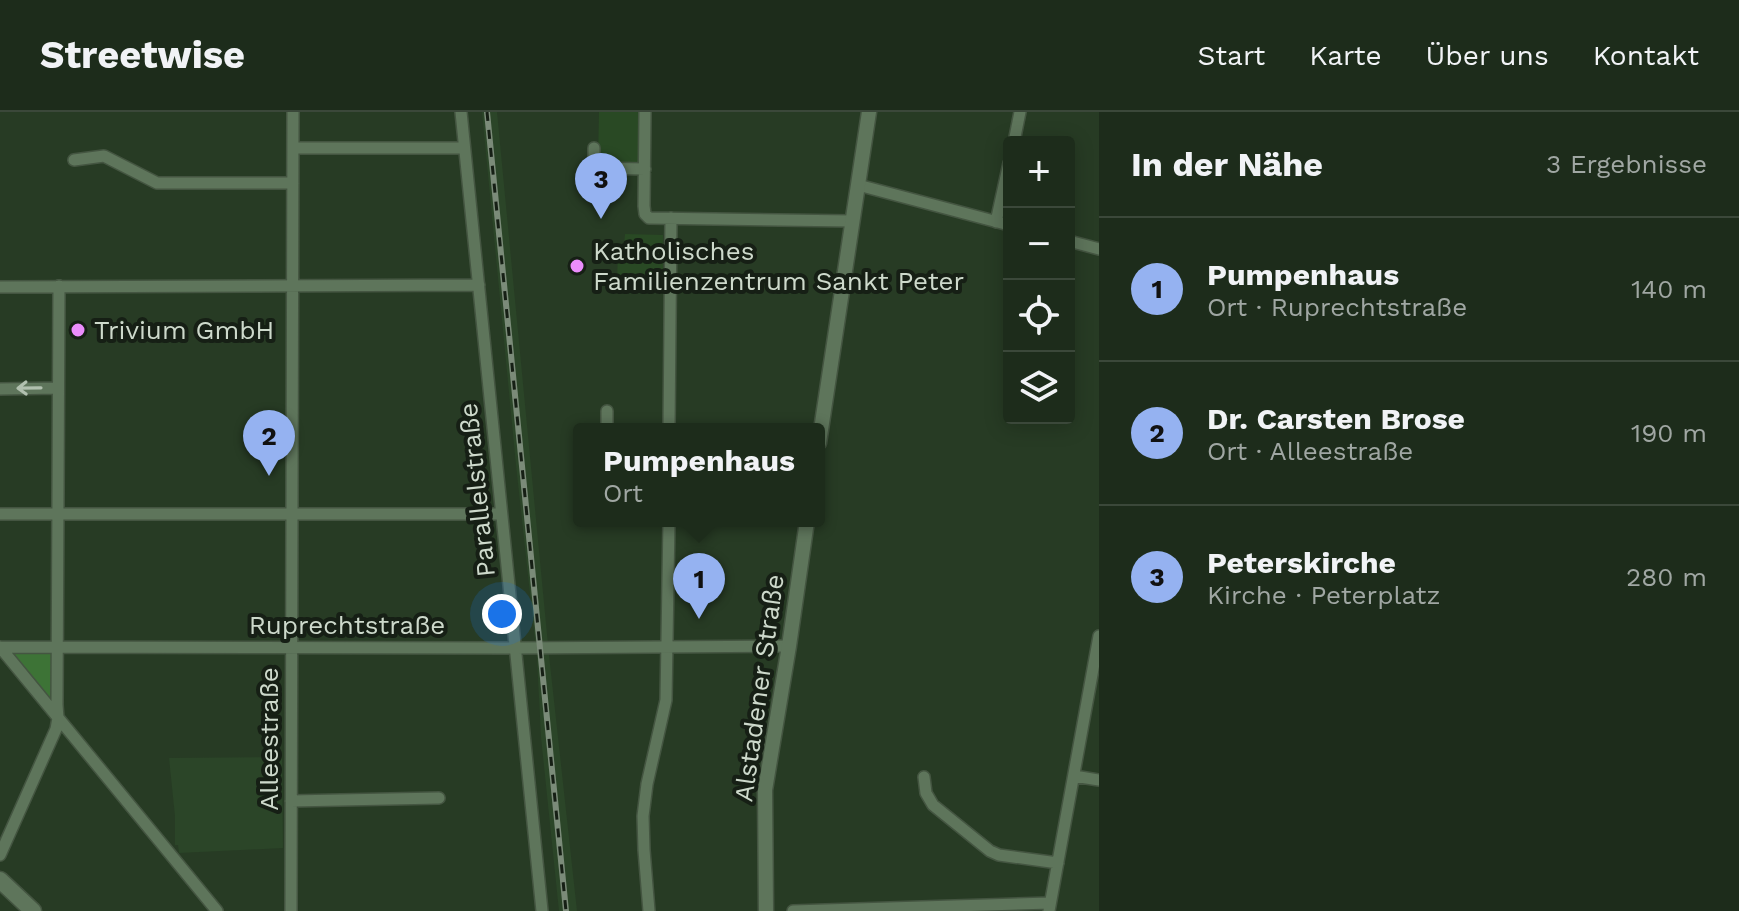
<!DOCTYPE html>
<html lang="de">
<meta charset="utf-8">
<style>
body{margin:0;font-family:"Work Sans",sans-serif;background:#253424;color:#f1f3f6}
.controls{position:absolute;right:24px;top:24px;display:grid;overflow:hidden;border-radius:8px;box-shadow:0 4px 20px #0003}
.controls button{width:72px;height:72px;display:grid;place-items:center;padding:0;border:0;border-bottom:2px solid #3b483a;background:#1d2c1b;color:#f1f3f6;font:40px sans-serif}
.you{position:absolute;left:502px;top:502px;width:28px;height:28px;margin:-20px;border:6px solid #fff;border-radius:50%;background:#1a73e8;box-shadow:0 0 0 12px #1a73e833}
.badge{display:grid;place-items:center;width:52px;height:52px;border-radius:50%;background:#95b2f1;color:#111;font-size:26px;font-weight:700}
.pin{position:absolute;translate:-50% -66px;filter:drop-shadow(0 2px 4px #0008)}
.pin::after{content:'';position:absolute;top:42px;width:28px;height:24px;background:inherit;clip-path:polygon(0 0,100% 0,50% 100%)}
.popup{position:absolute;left:573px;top:311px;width:252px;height:104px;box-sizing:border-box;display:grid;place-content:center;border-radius:8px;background:#1d2c1b;filter:drop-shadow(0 2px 6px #0005);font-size:26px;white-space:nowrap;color:#a0a7a3}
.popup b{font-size:30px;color:#f1f3f6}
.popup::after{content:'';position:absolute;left:50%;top:100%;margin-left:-16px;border:16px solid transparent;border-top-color:#1d2c1b}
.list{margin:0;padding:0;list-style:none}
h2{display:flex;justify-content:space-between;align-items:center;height:104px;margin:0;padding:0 32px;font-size:34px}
h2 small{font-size:26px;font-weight:400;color:#a0a7a3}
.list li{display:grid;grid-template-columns:52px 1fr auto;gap:24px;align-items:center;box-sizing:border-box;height:144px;padding:0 32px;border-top:2px solid #3b483a}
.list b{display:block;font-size:30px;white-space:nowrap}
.list p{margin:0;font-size:26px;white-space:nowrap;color:#a0a7a3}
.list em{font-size:26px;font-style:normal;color:#a0a7a3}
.icon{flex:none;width:44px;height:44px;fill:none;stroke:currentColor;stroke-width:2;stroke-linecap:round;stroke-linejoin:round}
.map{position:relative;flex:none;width:1099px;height:799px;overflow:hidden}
header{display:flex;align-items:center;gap:48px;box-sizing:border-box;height:112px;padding:0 40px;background:#1d2c1b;border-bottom:2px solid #3b483a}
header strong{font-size:38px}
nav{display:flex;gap:44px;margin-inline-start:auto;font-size:28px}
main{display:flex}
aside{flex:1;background:#1d2c1b}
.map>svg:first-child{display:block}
.built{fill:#2b4528}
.green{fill:#294924}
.forest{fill:#3d7336}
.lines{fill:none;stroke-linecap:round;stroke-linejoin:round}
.minor-casing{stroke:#445541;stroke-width:14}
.tertiary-casing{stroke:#445541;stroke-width:17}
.secondary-casing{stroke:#445541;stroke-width:19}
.minor{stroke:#5e755b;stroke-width:11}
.tertiary{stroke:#5e755b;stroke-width:14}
.secondary{stroke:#5e755b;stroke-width:16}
.rail-casing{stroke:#7b8b79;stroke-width:6}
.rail{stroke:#161f15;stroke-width:3;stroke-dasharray:9;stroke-linecap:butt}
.oneway{stroke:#b1c0af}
.poi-dot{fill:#eb8dfc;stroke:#161f15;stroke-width:3}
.labels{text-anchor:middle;stroke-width:8;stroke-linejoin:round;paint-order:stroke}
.poi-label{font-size:26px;fill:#cdd9cb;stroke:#161f15;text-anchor:start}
.street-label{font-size:26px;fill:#cdd9cb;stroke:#161f15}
</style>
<header>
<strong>Streetwise</strong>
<nav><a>Start</a><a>Karte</a><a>Über uns</a><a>Kontakt</a></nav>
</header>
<main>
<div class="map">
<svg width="1099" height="799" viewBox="0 0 1099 799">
<rect width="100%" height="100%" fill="#273b24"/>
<!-- built -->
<path class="built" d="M482 0H497L549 543 577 799H559L541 625 537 546 516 353Z
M282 645 283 736 179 741 178 733H175V704L169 646Z"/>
<!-- green -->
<path class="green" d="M599 0H639L638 51 598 50Z
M625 122 663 123V175H617L618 133H624Z"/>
<!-- forest -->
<path class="forest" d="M0 535H57L58 606Z"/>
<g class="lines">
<!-- minor casing -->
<g class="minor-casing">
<path id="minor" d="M461 0 542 799
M645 0 644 94 645 102 649 106 852 109
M1014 30 1020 0
M293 36H464
M594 36V56L645 57
M74 48 104 44 157 71H293
M858 73 1009 113
M996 110 1009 51
M1069 129 1099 137
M0 175 479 173
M0 277 58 276
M607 317V299
M669 317 671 106
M0 402H501
M0 535 514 536 789 534
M0 535 217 799
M1074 664 1099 668
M924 665 926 681 933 693 990 739 999 743 1058 751
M291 689 439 686
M0 743 56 617 58 606 57 593 59 174
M291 799 293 0
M649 799 644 738 643 704 647 672 666 588 669 409
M793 799 1050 791
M1049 799 1099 524"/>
</g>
<!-- tertiary casing -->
<g class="tertiary-casing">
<path id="tertiary" d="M819 331 869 0
M766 799 765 678 789 534 807 409"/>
</g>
<!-- secondary casing -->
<g class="secondary-casing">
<path id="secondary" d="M0 768 33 799"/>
</g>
<!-- minor -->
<use href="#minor" class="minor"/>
<!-- tertiary -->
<use href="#tertiary" class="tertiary"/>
<!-- secondary -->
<use href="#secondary" class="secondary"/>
<!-- rail casing -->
<g class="rail-casing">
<path id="rail" d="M487 0 566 799"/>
</g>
<!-- rail -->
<use href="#rail" class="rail"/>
</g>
<!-- one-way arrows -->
<defs><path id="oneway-shaft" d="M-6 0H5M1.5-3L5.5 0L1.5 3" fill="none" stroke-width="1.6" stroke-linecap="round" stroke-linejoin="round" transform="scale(2)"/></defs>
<use class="oneway" href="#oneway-shaft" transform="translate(29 276) rotate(179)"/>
<!-- markers -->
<g class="poi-dot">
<circle cx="577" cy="154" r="8"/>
<circle cx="78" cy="218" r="8"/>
</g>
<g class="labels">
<!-- poi labels -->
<g class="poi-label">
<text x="593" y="148">Katholisches<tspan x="593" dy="30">Familienzentrum Sankt Peter</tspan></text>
<text x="94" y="227">Trivium GmbH</text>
</g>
<!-- street labels -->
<g class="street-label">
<text transform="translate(477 378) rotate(-96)" y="9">Parallelstraße</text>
<text x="347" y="522">Ruprechtstraße</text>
<text transform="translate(759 576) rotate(-82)" y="9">Alstadener Straße</text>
<text transform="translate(269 627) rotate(-90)" y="9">Alleestraße</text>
</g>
</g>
</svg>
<div class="controls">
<button>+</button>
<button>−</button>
<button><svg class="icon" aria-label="locate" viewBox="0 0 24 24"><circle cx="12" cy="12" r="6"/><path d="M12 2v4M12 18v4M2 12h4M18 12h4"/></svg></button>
<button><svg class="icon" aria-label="layers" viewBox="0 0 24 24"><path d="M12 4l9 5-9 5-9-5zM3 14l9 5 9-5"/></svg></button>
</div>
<div class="you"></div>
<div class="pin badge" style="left:699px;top:507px">1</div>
<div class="popup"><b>Pumpenhaus</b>Ort</div>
<div class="pin badge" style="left:269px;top:364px">2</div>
<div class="pin badge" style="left:601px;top:107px">3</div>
</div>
<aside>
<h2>In der Nähe<small>3 Ergebnisse</small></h2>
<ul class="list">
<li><span class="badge">1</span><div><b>Pumpenhaus</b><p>Ort · Ruprechtstraße</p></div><em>140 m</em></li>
<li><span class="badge">2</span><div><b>Dr. Carsten Brose</b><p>Ort · Alleestraße</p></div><em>190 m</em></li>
<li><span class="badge">3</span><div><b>Peterskirche</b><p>Kirche · Peterplatz</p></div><em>280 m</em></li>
</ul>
</aside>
</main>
